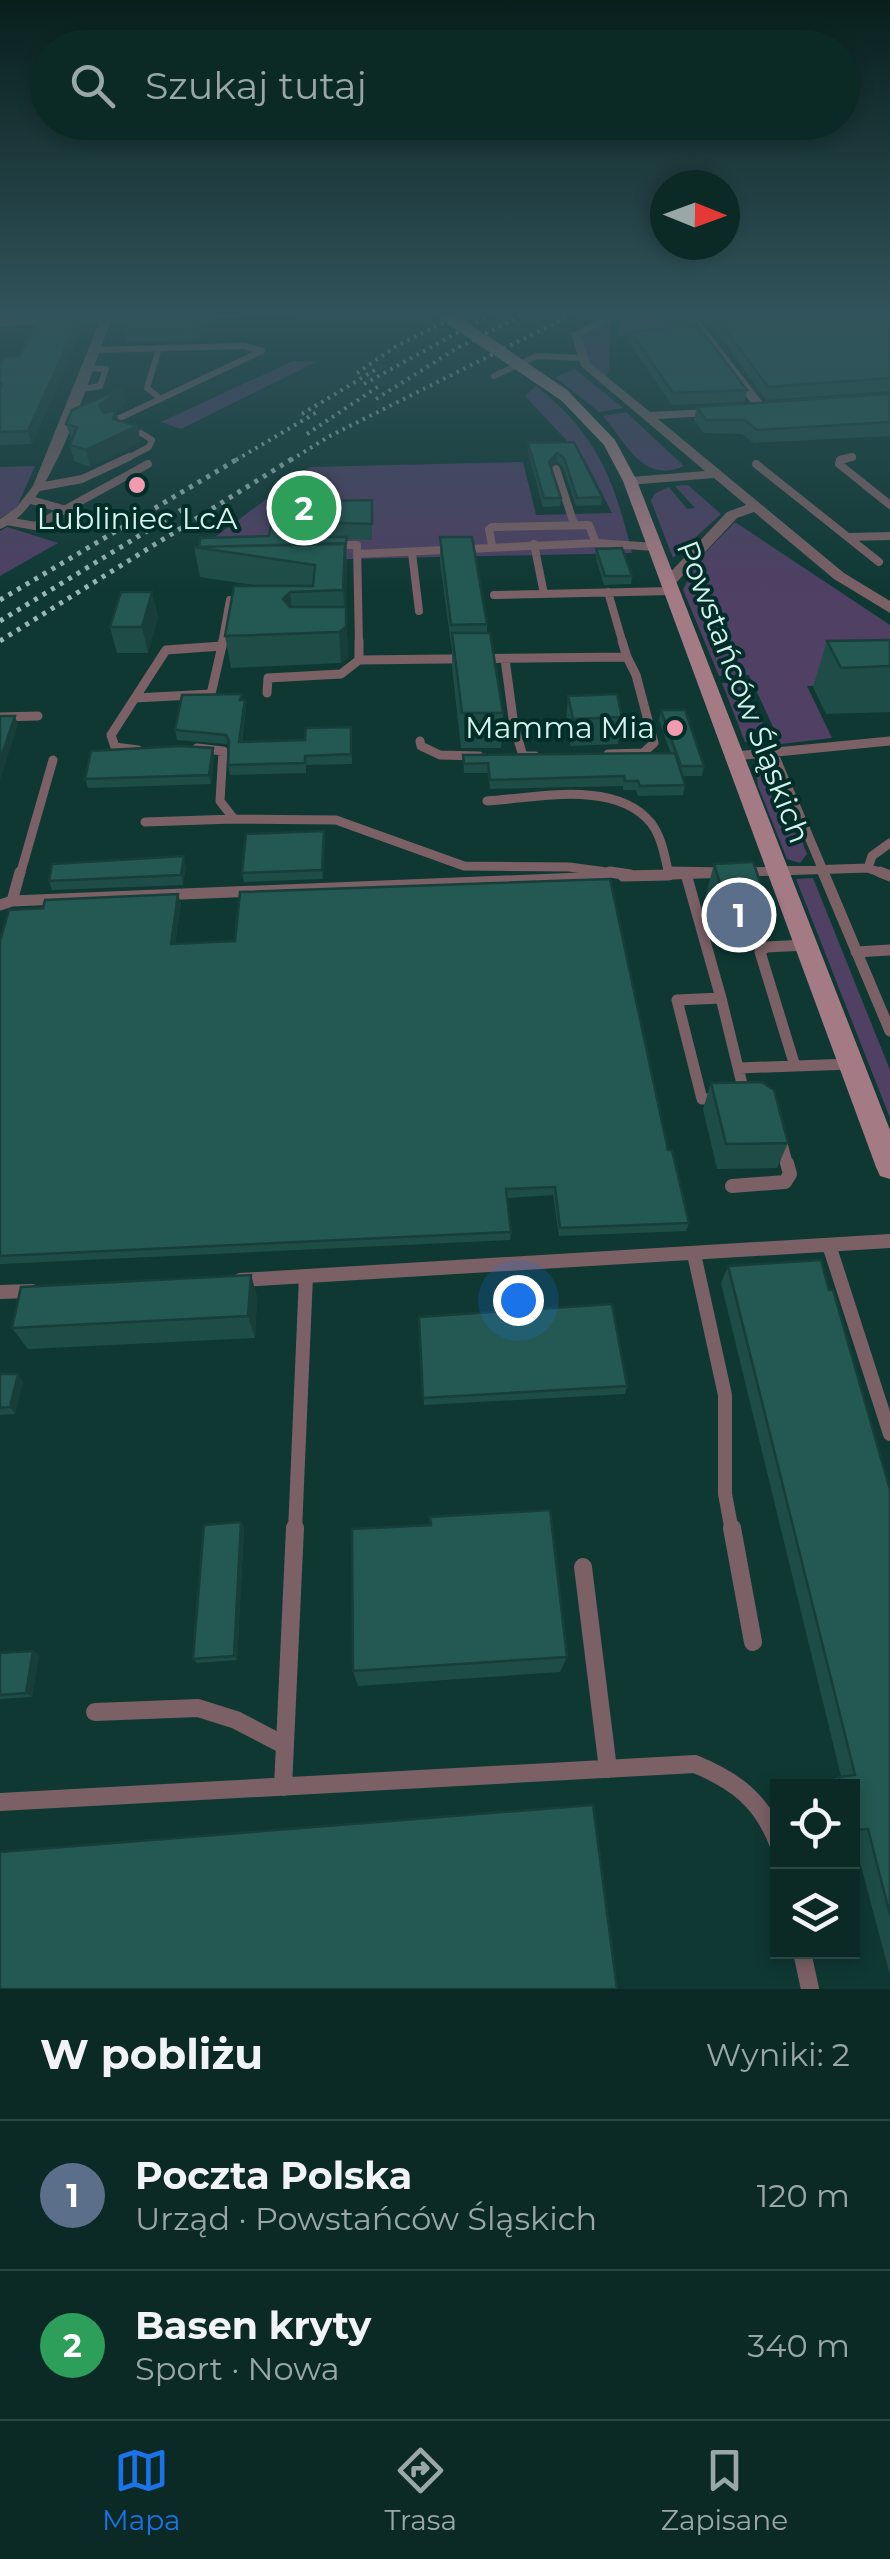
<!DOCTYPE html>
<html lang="pl">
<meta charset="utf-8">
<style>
body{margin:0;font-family:Montserrat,sans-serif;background:#14322e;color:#f1f3f6}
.controls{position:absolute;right:30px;bottom:30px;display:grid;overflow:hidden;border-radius:0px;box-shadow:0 5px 15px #0003}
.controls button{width:90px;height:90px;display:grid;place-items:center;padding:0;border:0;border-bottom:2px solid #2b4643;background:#0b2a26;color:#f1f3f6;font:50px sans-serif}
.compass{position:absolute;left:650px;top:170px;width:90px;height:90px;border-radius:50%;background:#0b2a26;box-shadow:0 5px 15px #0003;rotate:91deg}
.you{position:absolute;left:518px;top:1300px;width:35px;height:35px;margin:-25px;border:8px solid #fff;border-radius:50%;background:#1a73e8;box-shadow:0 0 0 15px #1a73e833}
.badge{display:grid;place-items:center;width:65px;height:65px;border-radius:50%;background:#1a73e8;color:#fff;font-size:32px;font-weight:700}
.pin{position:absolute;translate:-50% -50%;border:5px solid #fff;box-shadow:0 2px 10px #0006}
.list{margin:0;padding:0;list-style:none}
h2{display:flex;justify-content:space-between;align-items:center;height:130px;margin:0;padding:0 40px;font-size:42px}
h2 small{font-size:32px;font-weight:400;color:#9aa7a7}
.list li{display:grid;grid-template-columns:65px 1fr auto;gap:30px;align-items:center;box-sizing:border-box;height:150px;padding:0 40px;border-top:2px solid #2b4643}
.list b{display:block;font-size:38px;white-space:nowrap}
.list p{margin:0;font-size:32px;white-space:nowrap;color:#9aa7a7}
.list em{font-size:32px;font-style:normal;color:#9aa7a7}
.icon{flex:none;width:55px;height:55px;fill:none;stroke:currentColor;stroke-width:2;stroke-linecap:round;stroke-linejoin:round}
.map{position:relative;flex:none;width:890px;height:1989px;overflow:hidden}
.search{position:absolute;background:#0b2a26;box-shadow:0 5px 15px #0003;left:30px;right:30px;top:30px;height:110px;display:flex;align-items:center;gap:25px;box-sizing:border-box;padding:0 35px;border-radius:55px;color:#9aa7a7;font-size:38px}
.sheet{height:430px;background:#0b2a26}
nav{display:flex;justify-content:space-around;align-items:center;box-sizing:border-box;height:140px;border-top:2px solid #2b4643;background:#0b2a26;font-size:28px;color:#9aa7a7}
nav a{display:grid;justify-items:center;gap:5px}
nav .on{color:#1a73e8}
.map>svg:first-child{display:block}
.green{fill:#4f4064}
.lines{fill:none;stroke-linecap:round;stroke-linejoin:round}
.service-far5{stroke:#7b6066;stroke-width:6}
.service-far4{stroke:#7b6066;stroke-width:8}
.service-far3{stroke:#7b6066;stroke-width:9}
.service-far2{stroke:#7b6066;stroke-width:11}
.service-far1{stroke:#7b6066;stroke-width:14}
.service{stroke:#7b6066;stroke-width:18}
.minor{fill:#7b6066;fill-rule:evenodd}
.secondary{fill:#a47a84;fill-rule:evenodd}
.rail-far1{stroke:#98b8b3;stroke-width:4;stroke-dasharray:2.5 5;stroke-linecap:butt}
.rail{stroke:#98b8b3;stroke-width:5;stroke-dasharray:4 6;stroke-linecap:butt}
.secondary-bridge{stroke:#a47a84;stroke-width:12}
.wall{fill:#1e4d47}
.shaded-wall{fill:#183e39}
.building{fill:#235952;stroke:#183e39;stroke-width:2.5}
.poi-dot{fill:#f29ab0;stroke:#022e29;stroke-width:4}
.labels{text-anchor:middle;stroke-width:8;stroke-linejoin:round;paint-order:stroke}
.far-poi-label{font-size:30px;fill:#d7f2ed;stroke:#022e29}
.far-street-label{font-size:30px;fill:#d7f2ed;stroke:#022e29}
</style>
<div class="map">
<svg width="890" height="1989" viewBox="0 0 890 1989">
<rect width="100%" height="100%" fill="#0f3833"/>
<!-- green -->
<path class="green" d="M635 312H674L689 332 619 336 620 318Z
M611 320 609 370 605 376 586 359 581 336Z
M293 361 316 362 181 429 161 422Z
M575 369 623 408 599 412 555 377Z
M536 386C597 434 614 479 632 553L257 561 196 551 310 467 523 462 536 515 612 513 585 460 525 396Z
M626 412 684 466C643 485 626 442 603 416Z
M35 466 16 509 0 518V467Z
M688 485 721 514 673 558 651 501 654 494 669 487 687 509 695 508 675 486Z
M735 522 890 625V683L807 686 832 738 781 744 749 675 719 676 683 590 696 562Z
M7 527 58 543 0 576V531Z
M743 682 772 744 745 742 722 683Z
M765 763 767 767 761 769 785 828 800 836 807 854 800 863 787 859 758 786 755 764Z
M813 878 890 1070V1118L796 879Z"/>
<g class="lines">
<!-- service-far5 -->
<path class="service-far5" d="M159 348 147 388 161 399
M93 350 244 346 262 351 109 423
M494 376 537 356 581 358
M77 390 100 386 106 369 86 368
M124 460 149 447 152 440 141 433
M841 460 853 457"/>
<!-- service-far4 -->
<path class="service-far4" d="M852 457 840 460 839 464 890 505
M756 464 879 562
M556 469 574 524
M39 487 82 479 129 457
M31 500 63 509
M7 521 35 526 148 464
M848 537 890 536
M534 544 544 594
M332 545H357L359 644
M492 546 489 529 492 527 589 525 596 543
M412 553 419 611
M357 554 596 543 655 547
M608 592 623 644
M494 595 671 591
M222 644 230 600"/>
<!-- service-far3 -->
<path class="service-far3" d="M359 641V660L627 657 622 641
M222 646 223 641
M505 659 514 726 523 756H535
M267 693 268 678 341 674 359 660
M135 698 211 694 222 646 166 650 111 735 115 747 138 750
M0 717 38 716
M420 741 421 746 440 755 479 756
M197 748 223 751 220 801 234 819 336 820 464 866 569 867 629 875
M773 752 825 875
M608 754 643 753 654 743 636 675 627 657
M735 756 890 741
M487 801C535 798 616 779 651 823 662 837 665 858 669 875
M145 822 234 819
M868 868 872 856 890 843
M745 872 868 868 887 875
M20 875 53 760
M672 875 727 873"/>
<!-- service-far2 -->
<path class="service-far2" d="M610 872 630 875
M668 872 727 873
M823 872 890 1031
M880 872 890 876
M686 874 721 998 677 1000 702 1099H717
M623 876 669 875
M12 901 20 872
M0 905 12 901 604 877
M807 945 766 947 760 952 795 1066 851 1064
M856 952 890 950
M721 998 744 1092
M739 1068 795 1066
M781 1140 788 1166"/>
<!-- service-far1 -->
<path class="service-far1" d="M732 1186 785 1182 790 1174 787 1163
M829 1245 890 1434
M694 1254 725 1395V1494L732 1531
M240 1280 890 1241
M0 1292 32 1291
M295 1531 306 1276"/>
<!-- service -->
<path class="service" d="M732 1528 753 1642
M583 1567 608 1769
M95 1712 198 1708 236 1720 284 1745
M283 1787 295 1528
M0 1802 695 1764C736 1781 762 1801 778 1843
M802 1952 810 1989"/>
<!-- minor -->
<path class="minor" d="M104 312H114L112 316 349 312 110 323C89 376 53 509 0 529V519L16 508 33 486 99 323 0 326V320L102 317Z
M615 312H629L581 336 590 363 650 412 729 408 731 411 725 415 658 419 844 573 890 601V613L834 579 754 512 737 518 673 586H663V580L727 512 746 505 714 478 630 485 623 481 630 477 705 471 581 366 571 333Z
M682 312H693L765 405V411H757Z"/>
<!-- secondary -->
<path class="secondary" d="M559 392H569L615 440 637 481 890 1130V1179L880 1176 876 1167 623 481 604 445 559 398Z"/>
<!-- rail-far1 -->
<path class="rail-far1" d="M357 373 398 345 457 316
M364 384 491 314
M376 399 457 348 528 312
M302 414 375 370
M307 434 382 384
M236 460 317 412
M291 460 328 437 577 312"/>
<!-- rail -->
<path class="rail" d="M0 600 241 457
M0 621 183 509
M0 641 295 457"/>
<!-- secondary-bridge -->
<path class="secondary-bridge" d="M441 312 564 395"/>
</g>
<!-- wall -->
<path class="wall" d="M48 312H89L49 315Z
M702 312H890V391L766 400Z
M204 322 198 340 127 342 125 330Z
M664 324 747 390 745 402 672 405 630 344 631 332 664 329Z
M83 327 32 444 0 445V365Z
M890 394V436L754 443 742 434 704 433 694 420 697 407Z
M126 404 116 411 118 420 137 426 141 442 90 467 74 461 70 445 72 441 66 424Z
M574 442 602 497 601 505 576 506 563 467 557 462 551 468 561 498 560 506 543 507 528 451V443Z
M330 495V501L372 500V540L347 539 346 608 348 658 341 663 231 668 225 636 259 586 200 577 194 547 269 536Z
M440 537 487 624V633L503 713 501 748H461L452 667V651L440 563Z
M596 549 632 576 631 584 604 585 596 558Z
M152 592 158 618 148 653H117L110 627Z
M890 640V712L826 714 813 687 827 641Z
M568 696 622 717 618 744 571 746 566 723Z
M242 700 246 709 242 742 305 740 351 727 352 764 306 765V773L230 775 228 765 229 747 227 744 177 740 175 730Z
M661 710 704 766 702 776H682L685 785 683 795 638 796 636 790H623V786L490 789 488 773H464L463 755 671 754 659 720Z
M213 748 214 758 211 784 88 788 85 779Z
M324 831 323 879 244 882 242 873Z
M714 864 766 898 755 933 716 934 705 898Z
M186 866 183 885 52 890 49 881Z
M181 904 175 944 668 1150 689 1223 686 1231 559 1236 553 1195 507 1198 511 1232 510 1240 0 1264V941Z
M711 1083 788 1143 777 1168 717 1169 703 1109Z
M728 1266 890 1490V1975L852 1832V1786H827L826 1782 841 1776 721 1283Z
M251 1275 257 1297 255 1338 28 1349 12 1328Z
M419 1317 627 1386 625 1394 424 1405Z
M0 1374 23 1381 15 1414 0 1415Z
M241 1522 244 1528 237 1660 197 1663 193 1659Z
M33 1651 39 1655 32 1697 0 1699V1653Z
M567 1657 560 1672 358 1686 353 1671Z"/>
<!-- shaded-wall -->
<path class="shaded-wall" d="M202 312 204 322 198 340 196 328Z
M80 316 83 327 32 444 28 431Z
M123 388 126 404 116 411 119 426 102 421 99 405Z
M137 426 141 442 90 467 86 450Z
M557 453V462L549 470V462Z
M316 522 317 538 310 544 308 529Z
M345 544 347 574 346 608 348 658 341 663 339 632 345 621 343 590Z
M152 592 158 618 148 653 142 627Z
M290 592 294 622 283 599Z
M245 700 246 709 240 751 239 742Z
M15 716 18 725 0 780V760Z
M213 748 214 758 211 784 209 775Z
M324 831 325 840 323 879 322 870Z
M184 856 186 866 183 885 181 875Z
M178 894 181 904 174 954 171 944Z
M251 1275 257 1297 255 1338 248 1316Z
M18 1374 23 1381 15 1414 10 1407Z
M241 1522 244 1528 237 1660 234 1656Z
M33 1651 39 1655 32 1697 26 1693Z"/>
<!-- building -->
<path class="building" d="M167 312H202L196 328 125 330 131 314Z
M713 312H890V378L768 387Z
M80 316 28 431 0 432V387L2 384H0V365L4 357H19L39 317Z
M696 323 747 390 673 393 631 332 668 328 664 324Z
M123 388 99 405 104 413 116 410 113 419 137 426 86 450 70 445 77 427 66 424 72 410Z
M890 394V422L757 430 745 420H706L697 407Z
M574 442 602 497 577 498 564 458 557 453 549 462 561 498H544L528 443Z
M306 481H329L327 501 372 500V524L316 522 308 529 315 537H347L346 543 199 547 200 538 269 536 278 486H306Z
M440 537H472L487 624 451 625Z
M345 544 343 590 290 592 283 599 290 607H346V627L339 632 225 636 234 586H313L315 565 194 547Z
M622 548 632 576H605L596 549Z
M121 592H152L142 627H110Z
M452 633H490L503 713H462Z
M890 640V666L841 668 827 641Z
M242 694 240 700H245L239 742 305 740 306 728 351 727V754L305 756V763L228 765 229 741 226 735 175 730 182 695Z
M617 694 622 717 573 719 568 696Z
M661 710H685L704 766H681Z
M0 716H15L0 760Z
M181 746 213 748 209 775 85 779 91 751Z
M675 753 685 785 640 786 638 781H625L624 776 490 780 488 763 464 764 463 755Z
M324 831 322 870 242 873 246 834Z
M184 856 181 875 49 881 52 864Z
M753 862 766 898 725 899 714 864Z
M610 879 668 1150H672L689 1223 560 1228 555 1187 506 1189 511 1232 0 1256V941L9 910 43 908 45 900 178 894 171 944 235 941 240 892Z
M762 1082 774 1090 788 1143 726 1144 711 1083Z
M821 1260 829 1290H833L890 1490V1915L868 1829 852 1830V1786H841L839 1777 855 1775 728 1266Z
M251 1275 248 1316 12 1328 21 1287Z
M612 1304 627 1386 423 1398 419 1317Z
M0 1374H18L10 1407 0 1408Z
M550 1510 567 1657 353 1671 352 1529 431 1525 430 1517Z
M241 1522 234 1656 193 1659 204 1525Z
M33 1651 26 1693 0 1695V1653Z
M593 1805 617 1989H0V1852Z"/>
<!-- sky -->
<linearGradient id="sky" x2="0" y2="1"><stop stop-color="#081f1c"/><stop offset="0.53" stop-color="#31535b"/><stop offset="1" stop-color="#31535b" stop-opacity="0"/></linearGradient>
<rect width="890" height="591" fill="url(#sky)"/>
<!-- markers -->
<g class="poi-dot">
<circle cx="137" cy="485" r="10"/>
<circle cx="675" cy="728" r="10"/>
</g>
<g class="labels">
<!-- far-poi labels -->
<g class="far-poi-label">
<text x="137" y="529">Lubliniec LcA</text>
<text x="655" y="738" text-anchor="end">Mamma Mia</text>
</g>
<!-- far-street labels -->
<g class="far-street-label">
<text transform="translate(743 692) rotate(69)" y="10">Powstańców Śląskich</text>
</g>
</g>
</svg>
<div class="controls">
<button><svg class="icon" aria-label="locate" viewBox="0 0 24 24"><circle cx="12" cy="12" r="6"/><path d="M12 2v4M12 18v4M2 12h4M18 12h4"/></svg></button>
<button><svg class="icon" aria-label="layers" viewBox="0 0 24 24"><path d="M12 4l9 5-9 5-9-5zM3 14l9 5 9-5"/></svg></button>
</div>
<svg class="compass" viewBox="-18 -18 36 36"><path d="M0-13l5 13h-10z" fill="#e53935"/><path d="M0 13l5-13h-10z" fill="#9aa7a7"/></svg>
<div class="you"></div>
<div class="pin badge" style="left:739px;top:915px;background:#5c6f8a">1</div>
<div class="pin badge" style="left:304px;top:508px;background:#2e9e5b">2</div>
<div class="search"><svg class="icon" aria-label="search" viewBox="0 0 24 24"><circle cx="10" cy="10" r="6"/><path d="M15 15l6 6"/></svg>Szukaj tutaj</div>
</div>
<section class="sheet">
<h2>W pobliżu<small>Wyniki: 2</small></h2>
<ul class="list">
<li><span class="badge" style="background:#5c6f8a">1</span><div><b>Poczta Polska</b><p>Urząd · Powstańców Śląskich</p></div><em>120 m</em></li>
<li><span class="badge" style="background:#2e9e5b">2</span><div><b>Basen kryty</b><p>Sport · Nowa</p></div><em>340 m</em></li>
</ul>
</section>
<nav>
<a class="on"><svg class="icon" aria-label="map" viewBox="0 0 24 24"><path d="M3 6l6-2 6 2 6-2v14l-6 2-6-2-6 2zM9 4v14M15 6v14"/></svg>Mapa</a>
<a><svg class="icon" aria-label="directions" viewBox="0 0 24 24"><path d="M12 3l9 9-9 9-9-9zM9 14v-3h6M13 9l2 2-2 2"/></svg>Trasa</a>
<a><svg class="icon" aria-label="saved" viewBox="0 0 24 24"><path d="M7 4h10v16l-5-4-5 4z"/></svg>Zapisane</a>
</nav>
